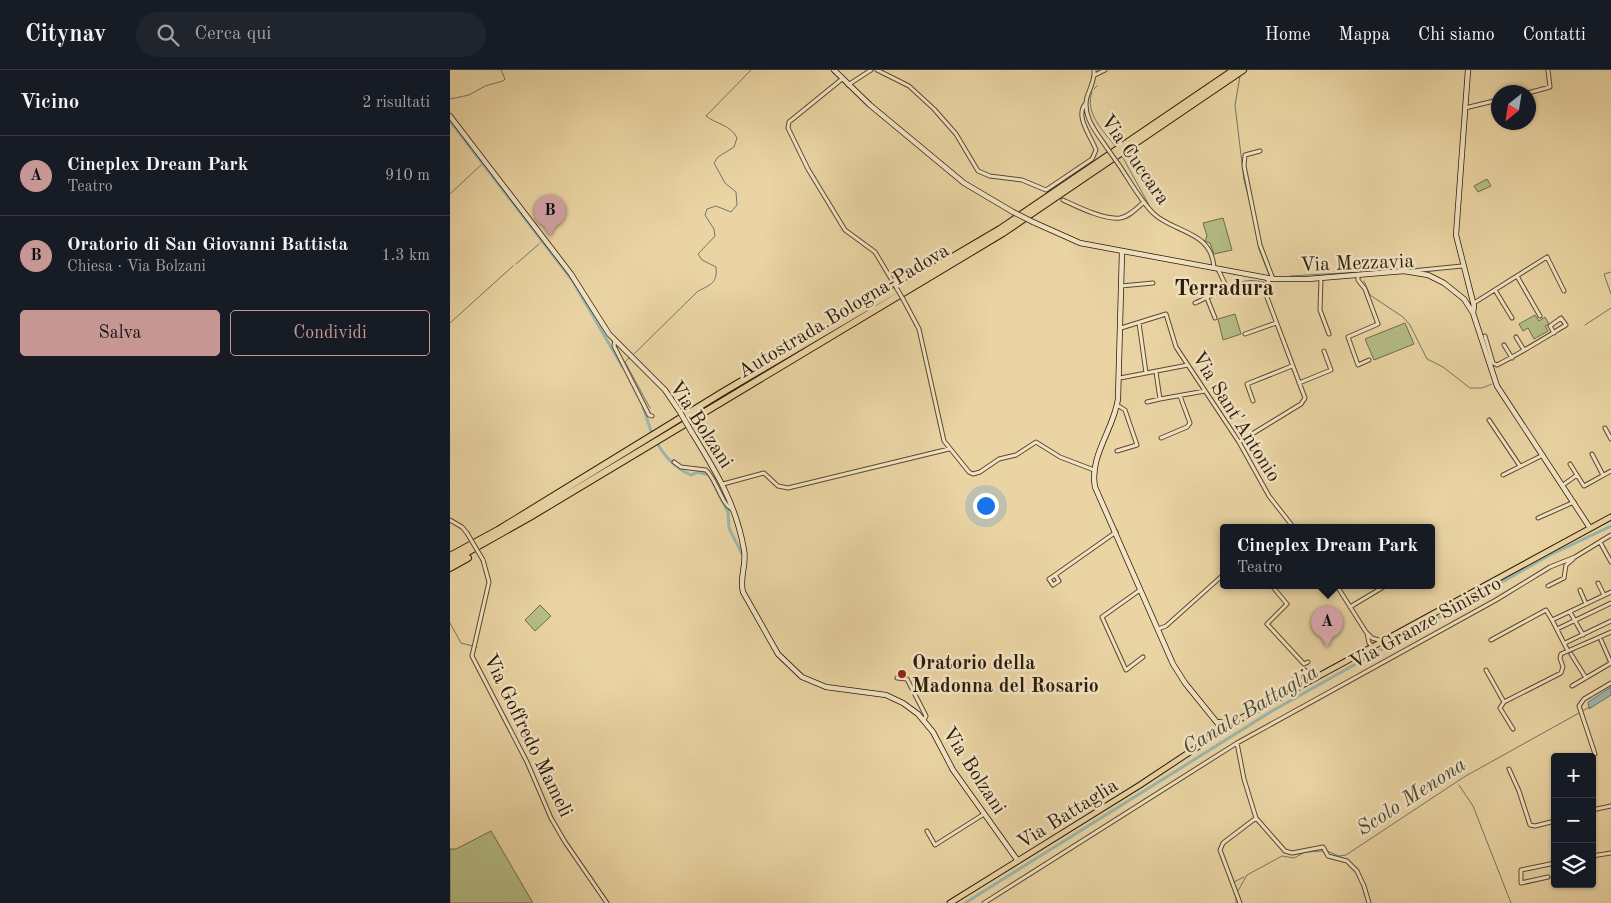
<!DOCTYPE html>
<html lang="it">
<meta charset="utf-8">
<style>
body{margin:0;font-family:"Old Standard TT",serif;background:#20242c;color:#f1f3f6}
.controls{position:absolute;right:15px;bottom:15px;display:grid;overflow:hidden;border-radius:5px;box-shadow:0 1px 4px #0004}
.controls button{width:45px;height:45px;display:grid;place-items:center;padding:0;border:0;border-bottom:1px solid #363941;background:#171b24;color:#f1f3f6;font:25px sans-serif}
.compass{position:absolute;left:1041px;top:15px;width:45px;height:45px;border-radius:50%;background:#171b24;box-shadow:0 1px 4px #0004;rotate:210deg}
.you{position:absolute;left:535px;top:435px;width:18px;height:18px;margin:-12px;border:4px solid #fff;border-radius:50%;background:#1a73e8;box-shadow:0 0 0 8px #1a73e833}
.badge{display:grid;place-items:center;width:32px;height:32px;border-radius:50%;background:#c59692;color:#111;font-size:16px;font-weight:700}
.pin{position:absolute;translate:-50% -41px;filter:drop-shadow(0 1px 2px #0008)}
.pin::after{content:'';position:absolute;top:26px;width:18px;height:15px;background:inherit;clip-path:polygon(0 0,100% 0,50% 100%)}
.popup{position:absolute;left:770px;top:454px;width:215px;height:65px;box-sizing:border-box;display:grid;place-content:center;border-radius:5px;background:#171b24;filter:drop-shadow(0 1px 4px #0005);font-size:16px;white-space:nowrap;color:#9ea1a6}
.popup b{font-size:19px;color:#f1f3f6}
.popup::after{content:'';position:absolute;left:50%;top:100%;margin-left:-10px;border:10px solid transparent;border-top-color:#171b24}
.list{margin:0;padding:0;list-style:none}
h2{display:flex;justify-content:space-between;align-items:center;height:65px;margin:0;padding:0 20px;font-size:21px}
h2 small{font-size:16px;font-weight:400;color:#9ea1a6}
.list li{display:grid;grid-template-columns:32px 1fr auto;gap:15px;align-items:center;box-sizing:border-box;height:80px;padding:0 20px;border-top:1px solid #363941}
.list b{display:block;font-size:19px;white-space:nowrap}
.list p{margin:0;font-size:16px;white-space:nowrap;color:#9ea1a6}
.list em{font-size:16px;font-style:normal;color:#9ea1a6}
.actions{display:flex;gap:10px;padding:15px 20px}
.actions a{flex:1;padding:11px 0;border:1px solid #c59692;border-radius:5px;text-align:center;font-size:18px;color:#c59692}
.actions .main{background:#c59692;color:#111}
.icon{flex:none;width:28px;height:28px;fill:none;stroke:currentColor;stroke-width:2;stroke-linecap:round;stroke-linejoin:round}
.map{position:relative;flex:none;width:1161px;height:833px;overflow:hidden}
header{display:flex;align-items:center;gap:30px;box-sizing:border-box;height:70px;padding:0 25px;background:#171b24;border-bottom:1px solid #363941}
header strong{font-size:24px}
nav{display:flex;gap:28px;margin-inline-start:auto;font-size:18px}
.search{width:350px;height:45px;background:#20242c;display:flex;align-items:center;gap:12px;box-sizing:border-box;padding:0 18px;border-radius:28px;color:#9ea1a6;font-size:19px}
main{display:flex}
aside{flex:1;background:#171b24}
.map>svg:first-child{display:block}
.green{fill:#b5bd87;stroke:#706c48}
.water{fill:#9ab7af;stroke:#6e786c}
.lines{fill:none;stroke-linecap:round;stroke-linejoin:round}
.stream{stroke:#6e786c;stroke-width:1}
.canal{stroke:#9ab7af;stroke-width:3}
.street-casing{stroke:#5b482f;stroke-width:5}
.secondary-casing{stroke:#2b1a08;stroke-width:6}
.primary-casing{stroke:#2b1a08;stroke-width:7}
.highway-casing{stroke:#2b1a08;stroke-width:8}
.street{stroke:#f1e3c3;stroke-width:3}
.secondary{stroke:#f1e3c3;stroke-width:4.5}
.primary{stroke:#ead4a3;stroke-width:5}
.highway{stroke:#ead4a3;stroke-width:6}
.street-bridge-casing{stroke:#5b482f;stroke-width:5;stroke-linecap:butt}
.secondary-bridge-casing{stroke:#2b1a08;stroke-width:6;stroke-linecap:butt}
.street-bridge{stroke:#f1e3c3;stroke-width:3}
.secondary-bridge{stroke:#f1e3c3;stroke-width:4.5}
.poi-dot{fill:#8f2418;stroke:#f1e3c3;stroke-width:2}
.labels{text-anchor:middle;stroke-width:5;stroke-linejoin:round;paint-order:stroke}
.street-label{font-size:20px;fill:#2b1a08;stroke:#f1e3c3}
.poi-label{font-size:20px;font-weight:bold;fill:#2b1a08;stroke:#f1e3c3;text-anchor:start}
.water-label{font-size:21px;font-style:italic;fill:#4c493a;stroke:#f1e3c3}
.quarter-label{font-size:22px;font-weight:bold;fill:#2b1a08;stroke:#f1e3c3}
</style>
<header>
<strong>Citynav</strong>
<div class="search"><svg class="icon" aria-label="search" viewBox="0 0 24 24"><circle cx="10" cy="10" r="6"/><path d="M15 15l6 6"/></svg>Cerca qui</div>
<nav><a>Home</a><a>Mappa</a><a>Chi siamo</a><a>Contatti</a></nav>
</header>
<main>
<aside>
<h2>Vicino<small>2 risultati</small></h2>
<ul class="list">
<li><span class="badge">A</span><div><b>Cineplex Dream Park</b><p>Teatro</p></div><em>910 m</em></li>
<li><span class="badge">B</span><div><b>Oratorio di San Giovanni Battista</b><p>Chiesa · Via Bolzani</p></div><em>1.3 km</em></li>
</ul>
<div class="actions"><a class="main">Salva</a><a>Condividi</a></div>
</aside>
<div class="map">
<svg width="1161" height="833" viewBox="0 0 1161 833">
<rect width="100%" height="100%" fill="#ead4a3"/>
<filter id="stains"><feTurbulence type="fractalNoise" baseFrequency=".004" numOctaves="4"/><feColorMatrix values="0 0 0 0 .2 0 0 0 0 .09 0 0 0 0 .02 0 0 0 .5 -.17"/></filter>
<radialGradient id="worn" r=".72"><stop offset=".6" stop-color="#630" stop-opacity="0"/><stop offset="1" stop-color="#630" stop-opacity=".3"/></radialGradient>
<!-- green -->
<path class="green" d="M1037 109 1041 116 1028 122 1024 116Z
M773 148 782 180 764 184 760 173 755 171 757 166 753 153Z
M785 244 791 264 773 270 768 249Z
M1085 245 1089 251 1095 247 1099 254 1095 256 1098 261 1084 269 1078 258 1073 261 1069 254Z
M955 253 964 274 924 290 915 269Z
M90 535 101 546 85 561 75 550Z
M41 761 83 833H0V779H6Z"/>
<!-- water -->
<path class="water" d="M1161 617V625L1139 639 1138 632Z"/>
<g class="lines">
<!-- stream -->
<path class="stream" d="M790 6 785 35 794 110 801 137
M644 19 647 16
M642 22C634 43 654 62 666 77
M0 29 19 25 35 16 53 11 55 9 51 0
M672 86 699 135
M0 124 32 94
M803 146 809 179 819 205
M91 172 92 171
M66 194 89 174
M1161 202 1154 204 1161 224
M840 206 911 202
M914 211 920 225 953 247 960 255 977 289 993 297 1020 318H1032L1042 314
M0 253 63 196
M1135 255 1161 238
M184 284 247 222C258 215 268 215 266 197L252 190 248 184 265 166 264 159 255 145 257 139 266 136 281 142 287 135 286 122 275 113 264 93 268 87 284 77 287 68C281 55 266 54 256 46L301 0
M179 288 175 292 200 338
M0 553 11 573 27 577
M1132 641 1140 637
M1009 715 1023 736 1061 833
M877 781 889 786 896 785 1014 707 1129 643
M782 813 794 807
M788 821 797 805 832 786 844 788 855 782 873 781
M786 824V833"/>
<!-- canal -->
<path class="canal" d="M0 51 122 210 172 296
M193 337 202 364
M207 373C216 388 225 398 241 405L248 402 259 405 278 442 279 458 292 484
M515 833 822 641 1100 485 1161 456"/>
<!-- street casing -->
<g class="street-casing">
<path id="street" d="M427 0 459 16 484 39 506 64 528 101 540 106 572 110 596 120 642 89 646 80C641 66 624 46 636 33
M644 0C645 10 640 18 637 27 632 47 647 63 657 78
M645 5 655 0
M392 9 339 52 338 58 358 99 395 160 425 182 443 212
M398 15 421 0
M1078 23 1100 17 1098 0
M1015 38 1048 30
M810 81 795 85 794 96 810 175 823 209
M669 95C680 111 690 130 703 143 723 163 762 160 764 198
M613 130C628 137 654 150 670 148 679 147 687 138 694 132
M768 199 777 218
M962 201 1012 196
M908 205V210L915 219 928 254 898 267 908 295 919 290
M1067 206 1090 246
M871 208 870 240 879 264
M671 216 703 213
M1045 220 1062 248
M757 228 765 248
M453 229 469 259 494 371 519 402 523 404 530 402 549 389 566 385 586 372 610 387 644 400
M745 233C768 223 791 207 816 215L819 211 816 208
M1024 233 1097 187 1114 221
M689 253 696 303
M671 258 716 244 726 277 789 372 819 426 844 458
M795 264 826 253
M1035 266 1043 293 1047 295C1071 283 1093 269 1116 255L1111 248 1100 256 1104 263
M1066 267 1074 280
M165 270 164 276 199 345 202 346
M1054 275 1062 288
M706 302 710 329 755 321
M670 308 738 295
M849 313 881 300 874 281
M803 331 797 314 842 296
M697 332 710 329
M1039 350 1070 396
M1155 358 1161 369
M711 368 737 357 740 353 730 326
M789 372 851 334 855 328 812 214
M667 381 687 375 675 340 667 335
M1142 384 1153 405
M224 392 231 397 256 400C267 410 271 434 282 439
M1120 394 1127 405
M1053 405 1093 385
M273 414 314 403 328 416 338 418 499 379
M1113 415 1127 405 1134 416 1161 401
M1088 448 1124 432
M0 450 12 457 17 463
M1150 472 1161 492
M33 490 39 512 22 586 77 692 101 748 115 772 157 833
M605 505 609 511 603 515 599 509 605 505 666 462
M1148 513 1154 525
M822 516 837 534 817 554 854 594 858 592
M887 516 916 562 922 568 932 571
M1098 516 1114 508 1116 495 1123 489
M690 520 652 547 676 600 693 587
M1130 520 1136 534
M900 537 935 516
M1120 542 1133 565
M1102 550 1118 581
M708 559 716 556 773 505
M1107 559 1161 533
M917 563 919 573 923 577
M1041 570 1096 540 1102 550 1161 522
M1151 570 1161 593
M1115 573 1161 551
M1121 584 1136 608
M1036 600 1054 632
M844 606 855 600 862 610
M447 608 457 609 476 646 474 650
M1122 616 1161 593
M1063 659 1050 638 1054 632 1111 603 1113 597 1110 588 1111 584 1161 562
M787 673 794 709 806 748 773 773 770 780 790 833
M1145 684 1129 636 1134 629 1161 613
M1059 699 1069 721 1080 755 1085 756 1105 751
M1142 740 1161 736
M806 748 835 781 842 783 873 777 878 786 897 791 907 801 914 816 919 833
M477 761 485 775 534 744
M1142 786 1161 783
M1098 807 1071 813V800L1105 793
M534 833 787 673 1046 530 1100 497 1125 487 1161 465"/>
</g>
<!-- secondary casing -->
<g class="secondary-casing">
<path id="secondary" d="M384 0 420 35 514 113 563 142
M1018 0 1006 165 1024 236 1023 243
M0 46 121 204 159 264 215 320 230 342
M583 152 630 173 823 209H858L954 201 978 205 994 213 1014 229 1023 243 1047 316 1140 458
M672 182 668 329C664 359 639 386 645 417L723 594 735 613 773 660
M241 361C265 400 286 433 294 480 297 494 289 508 293 522L328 584 352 607 376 617 436 625 453 633 468 644 483 662 503 700 568 791
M769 652 780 655"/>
</g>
<!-- primary casing -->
<g class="primary-casing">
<path id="primary" d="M500 833 690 715 788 650 1161 447"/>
</g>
<!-- highway casing -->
<g class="highway-casing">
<path id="highway" d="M0 486 48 460 273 322 550 159 784 0
M0 492 80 447 553 163 793 0
M0 498 18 488"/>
</g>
<!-- street -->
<use href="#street" class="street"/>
<!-- secondary -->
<use href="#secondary" class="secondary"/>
<!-- primary -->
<use href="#primary" class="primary"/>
<!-- highway -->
<use href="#highway" class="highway"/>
<!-- street-bridge casing -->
<g class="street-bridge-casing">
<path id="street-bridge" d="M657 78 669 95
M443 212 453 229
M17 463 33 490"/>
</g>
<!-- secondary-bridge casing -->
<g class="secondary-bridge-casing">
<path id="secondary-bridge" d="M563 142 583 152
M230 342 241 361"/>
</g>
<!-- street-bridge -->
<use href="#street-bridge" class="street-bridge"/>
<!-- secondary-bridge -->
<use href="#secondary-bridge" class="secondary-bridge"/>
</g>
<!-- markers -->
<circle class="poi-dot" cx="452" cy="604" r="5"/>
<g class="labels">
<!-- street labels -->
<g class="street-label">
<text transform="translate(686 89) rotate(55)" y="7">Via Cuccara</text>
<text transform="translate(907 192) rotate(-2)" y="7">Via Mezzavia</text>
<text transform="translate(393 240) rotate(-31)" y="7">Autostrada Bologna-Padova</text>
<text transform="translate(787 346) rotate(58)" y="7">Via Sant'Antonio</text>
<text transform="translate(252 354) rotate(57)" y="7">Via Bolzani</text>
<text transform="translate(975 552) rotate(-29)" y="7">Via Granze Sinistro</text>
<text transform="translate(79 665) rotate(64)" y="7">Via Goffredo Mameli</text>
<text transform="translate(525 700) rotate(57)" y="7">Via Bolzani</text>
<text transform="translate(617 743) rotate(-32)" y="7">Via Battaglia</text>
</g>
<!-- poi labels -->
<g class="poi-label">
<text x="462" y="599">Oratorio della<tspan x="462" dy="23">Madonna del Rosario</tspan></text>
</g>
<!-- water labels -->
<g class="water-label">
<text transform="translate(800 639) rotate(-31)" y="7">Canale Battaglia</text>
<text transform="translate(961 726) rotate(-33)" y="7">Scolo Menona</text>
</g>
<!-- quarter labels -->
<g class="quarter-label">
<text x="774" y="225">Terradura</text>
</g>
</g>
<rect width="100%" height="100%" filter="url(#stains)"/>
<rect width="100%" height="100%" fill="url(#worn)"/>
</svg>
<div class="controls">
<button>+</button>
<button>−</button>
<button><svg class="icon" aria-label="layers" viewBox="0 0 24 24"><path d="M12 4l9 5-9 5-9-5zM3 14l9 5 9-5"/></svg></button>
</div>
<svg class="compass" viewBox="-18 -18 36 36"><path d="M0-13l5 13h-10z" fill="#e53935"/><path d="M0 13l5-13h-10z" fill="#9ea1a6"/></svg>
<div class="you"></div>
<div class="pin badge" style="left:877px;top:577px">A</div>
<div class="popup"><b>Cineplex Dream Park</b>Teatro</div>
<div class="pin badge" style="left:100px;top:166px">B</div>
</div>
</main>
